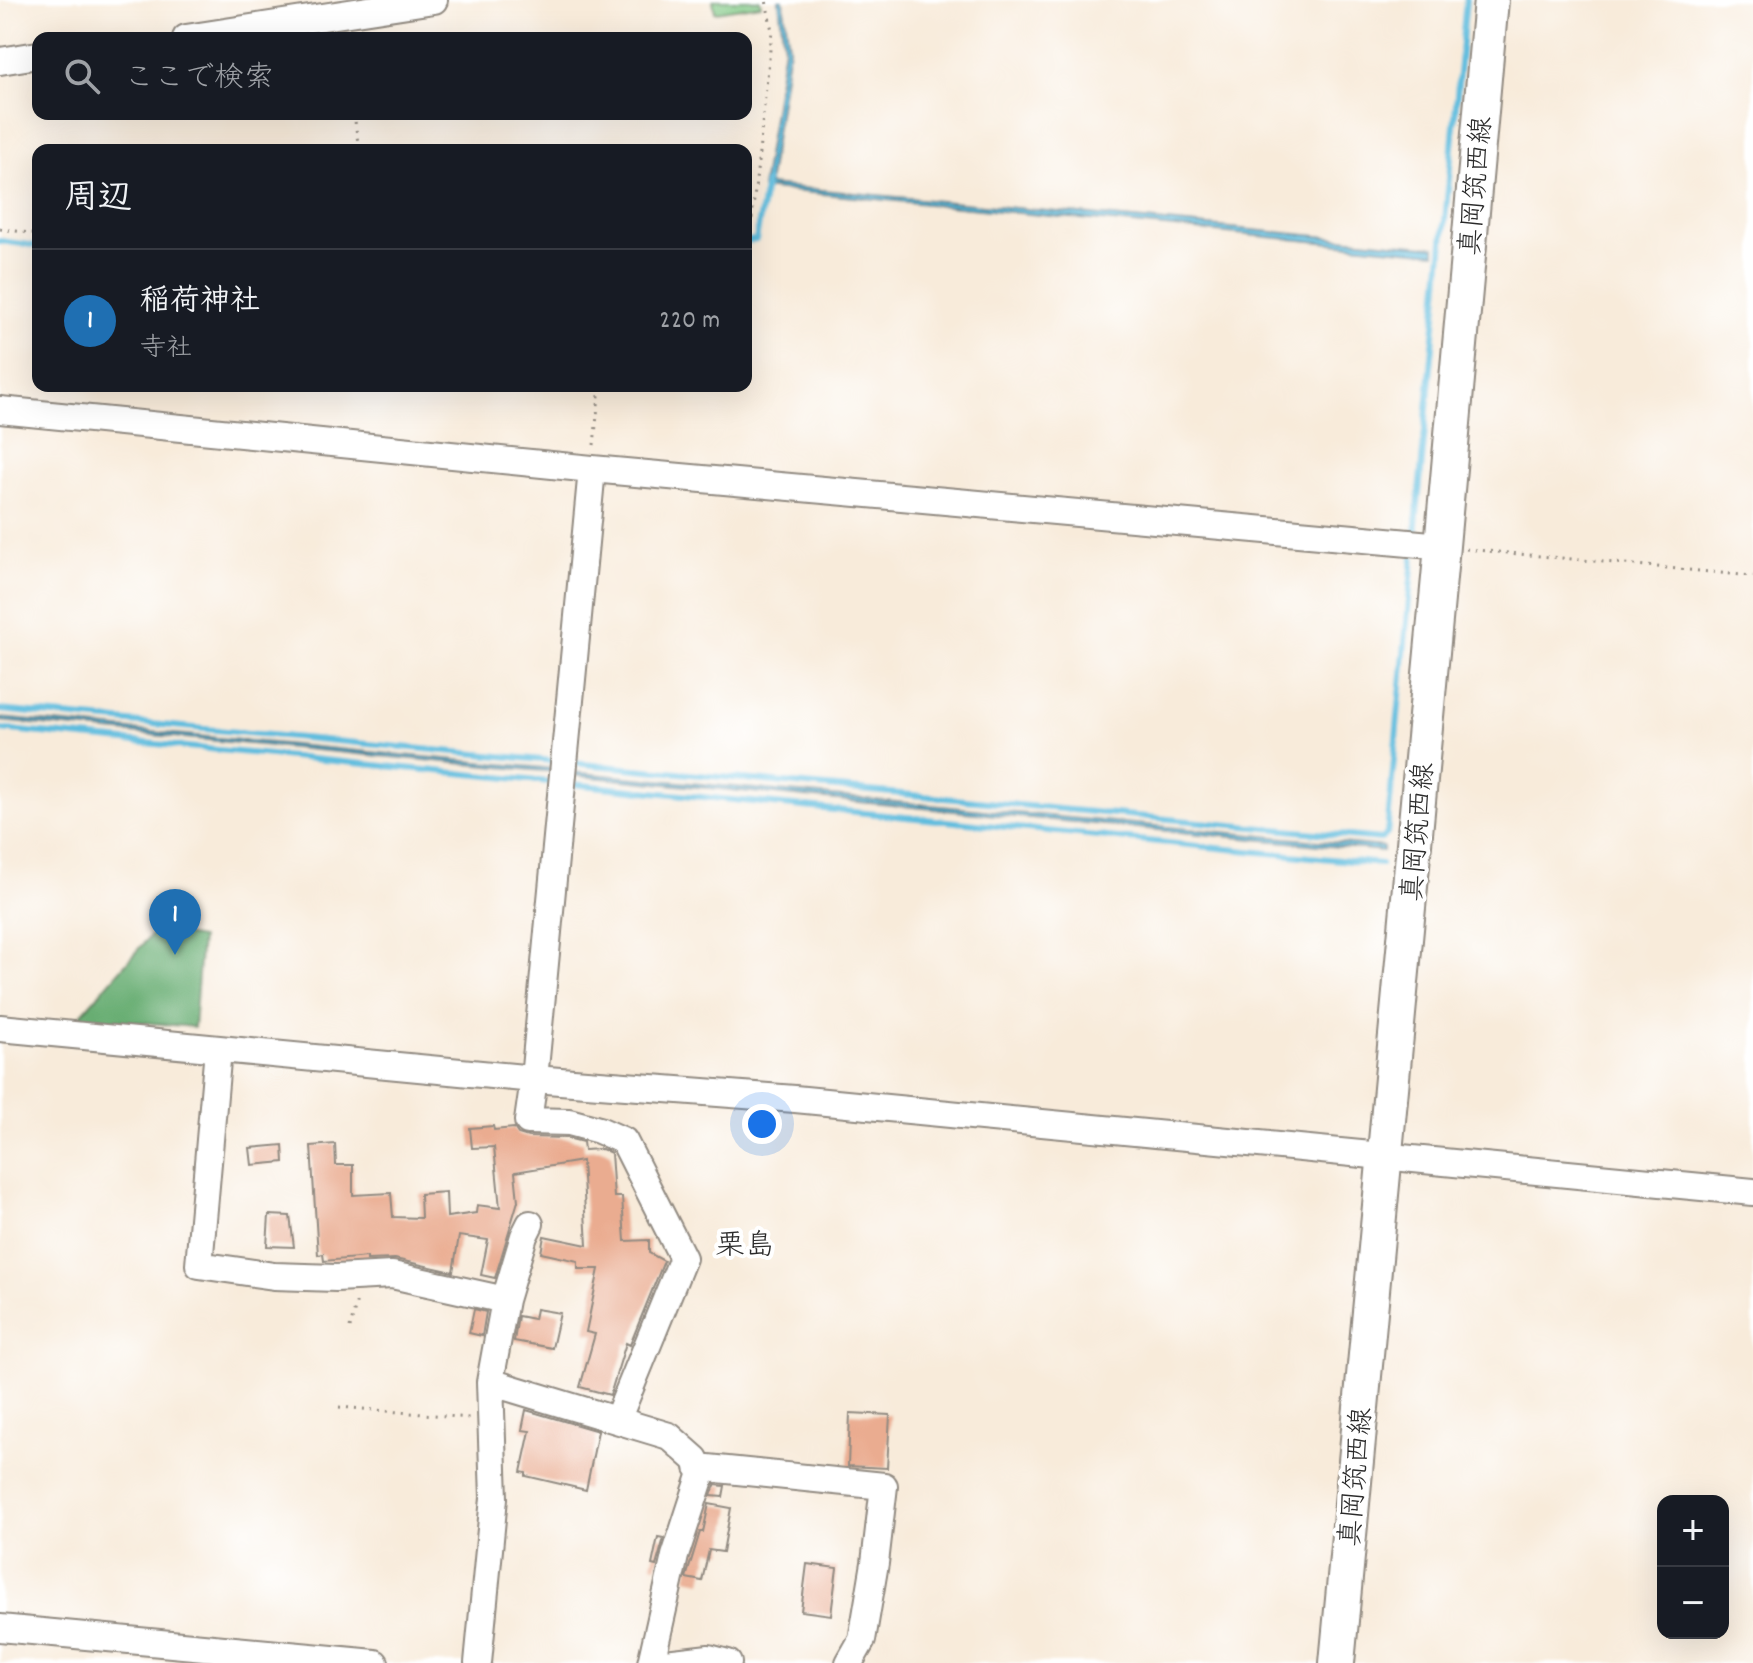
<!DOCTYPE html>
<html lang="ja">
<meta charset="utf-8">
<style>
body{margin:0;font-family:Dekko,"Klee One",sans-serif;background:#20242c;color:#f1f3f6}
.controls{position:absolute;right:24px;bottom:24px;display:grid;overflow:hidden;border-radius:16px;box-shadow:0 8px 32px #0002}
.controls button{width:72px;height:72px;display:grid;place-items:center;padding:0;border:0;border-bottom:2px solid #363941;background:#171b24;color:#f1f3f6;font:40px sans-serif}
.you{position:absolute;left:762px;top:1124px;width:28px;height:28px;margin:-20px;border:6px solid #fff;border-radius:50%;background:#1a73e8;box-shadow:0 0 0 12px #1a73e833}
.badge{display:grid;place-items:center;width:52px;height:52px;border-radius:50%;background:#1f6fb2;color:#fff;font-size:26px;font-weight:700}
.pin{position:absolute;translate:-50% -66px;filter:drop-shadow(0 2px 4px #0008)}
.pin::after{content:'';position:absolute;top:42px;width:28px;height:24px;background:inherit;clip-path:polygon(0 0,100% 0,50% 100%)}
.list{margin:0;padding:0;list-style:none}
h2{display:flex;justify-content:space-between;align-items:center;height:104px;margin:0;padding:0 32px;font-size:34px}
h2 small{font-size:26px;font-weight:400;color:#9ea1a6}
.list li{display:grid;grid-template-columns:52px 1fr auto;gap:24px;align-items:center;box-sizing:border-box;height:144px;padding:0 32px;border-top:2px solid #363941}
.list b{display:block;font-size:30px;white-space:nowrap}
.list p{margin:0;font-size:26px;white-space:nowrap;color:#9ea1a6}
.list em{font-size:26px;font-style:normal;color:#9ea1a6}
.icon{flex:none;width:44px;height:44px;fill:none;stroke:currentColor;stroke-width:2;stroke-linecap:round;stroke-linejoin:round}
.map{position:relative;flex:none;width:1753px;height:1663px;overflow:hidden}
.search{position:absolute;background:#171b24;box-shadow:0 8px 32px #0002;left:32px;top:32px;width:720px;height:88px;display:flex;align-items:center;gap:20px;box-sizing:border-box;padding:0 28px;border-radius:16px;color:#9ea1a6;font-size:30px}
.panel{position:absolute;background:#171b24;box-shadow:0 8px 32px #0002;left:32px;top:144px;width:720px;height:248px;border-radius:16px}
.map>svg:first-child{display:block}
.green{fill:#81c985;stroke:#567a58;stroke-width:2}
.forest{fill:#68ad72;stroke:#4a6c4e;stroke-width:2}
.water{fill:#60bdde;stroke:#467484;stroke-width:2}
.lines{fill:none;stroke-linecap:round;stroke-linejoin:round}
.stream{stroke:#60bdde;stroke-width:6}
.building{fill:#eaac90}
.minor-casing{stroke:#928b82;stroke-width:30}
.major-casing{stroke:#928b82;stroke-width:38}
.path{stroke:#928b82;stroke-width:3;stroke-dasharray:2 6;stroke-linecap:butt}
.minor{stroke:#fff;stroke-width:26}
.major{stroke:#fff;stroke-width:34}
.labels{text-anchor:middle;stroke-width:8;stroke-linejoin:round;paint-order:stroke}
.street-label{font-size:28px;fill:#2b2b2b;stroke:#fff}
.neighbourhood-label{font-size:30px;fill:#2b2b2b;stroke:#fff}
</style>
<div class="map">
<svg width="1753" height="1663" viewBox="0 0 1753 1663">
<rect width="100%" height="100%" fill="#fff"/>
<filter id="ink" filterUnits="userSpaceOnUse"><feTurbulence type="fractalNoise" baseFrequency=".0125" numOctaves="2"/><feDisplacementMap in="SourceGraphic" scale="16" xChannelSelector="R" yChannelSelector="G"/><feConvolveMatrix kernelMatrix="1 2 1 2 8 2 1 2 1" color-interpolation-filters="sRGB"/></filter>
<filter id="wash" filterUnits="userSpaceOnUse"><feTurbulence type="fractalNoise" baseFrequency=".006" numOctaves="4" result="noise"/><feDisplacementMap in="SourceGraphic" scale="32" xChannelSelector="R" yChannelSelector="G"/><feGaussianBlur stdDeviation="1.8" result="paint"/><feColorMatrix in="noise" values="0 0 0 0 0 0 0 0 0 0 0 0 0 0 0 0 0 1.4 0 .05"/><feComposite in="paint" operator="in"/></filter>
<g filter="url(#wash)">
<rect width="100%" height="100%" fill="#f8ebda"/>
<!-- green -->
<path class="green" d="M713 0H760L761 5 715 12Z"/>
<!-- forest -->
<path class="forest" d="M155 930 201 938 194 1027 79 1017Z"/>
<!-- water -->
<path class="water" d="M779 0H783L789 48 768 185 1435 247V253L762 188 784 47Z
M0 718 555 769V772L0 721Z
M571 772 1383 847V851L571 775Z"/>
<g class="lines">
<!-- stream -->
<path class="stream" d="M0 241 38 246
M746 241 756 240 766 182
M1415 535 1466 0
M0 710 553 761
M0 729 550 782
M572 763 1381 839 1387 834 1413 557
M572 784 1381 864"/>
</g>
<g id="blocks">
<!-- building -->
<path class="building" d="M493 1126 494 1130 514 1128 518 1134 528 1137 567 1138 583 1142 584 1150 602 1149 611 1153 614 1197H622L625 1241 649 1240V1253L664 1261 630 1345 626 1343 610 1395 580 1387 595 1334 586 1332 599 1269H578V1261L541 1253 544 1236 587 1245 582 1161 515 1172 518 1201 495 1278 481 1275 488 1240 459 1236 453 1272 395 1259 367 1260V1257L324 1261 323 1254 318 1255 311 1146 335 1144 336 1165H353V1195L391 1193 393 1217 421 1218 420 1194 446 1192 447 1217 476 1213 477 1205 500 1208 494 1147 472 1148 470 1128Z
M283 1145 284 1162 252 1165 250 1148Z
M269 1215 290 1216 294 1247 267 1246Z
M474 1309 486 1312 482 1336 469 1333Z
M536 1309 560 1313 552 1348 514 1341 518 1316 534 1319Z
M526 1410 598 1431 586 1490 526 1476V1473L521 1472 530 1431 522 1430Z
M850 1413 890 1415 887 1468 848 1466Z
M715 1485 725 1486 723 1497 711 1496Z
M709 1504 731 1508 723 1552 709 1550 702 1581 686 1578 700 1532H703Z
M658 1537 664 1538 656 1566 652 1565Z
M807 1564 837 1568 831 1615 801 1611Z"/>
</g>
</g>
<g filter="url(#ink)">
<use href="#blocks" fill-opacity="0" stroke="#928b82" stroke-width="2"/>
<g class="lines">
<!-- minor casing -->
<g class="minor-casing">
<path id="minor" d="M186 38 434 0
M0 61 38 55
M0 410 592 469 1442 546
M592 469 534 1079 528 1121 569 1122 599 1130 624 1141 683 1258 617 1420
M0 1028 534 1079 795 1099 1753 1192
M218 1049 199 1265 274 1276 336 1278 392 1275 505 1300 490 1382 494 1498 478 1663
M505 1300 524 1236 530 1224
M490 1382 669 1436 695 1459 702 1473 675 1556 651 1663
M698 1467 884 1486 875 1563 862 1640 849 1663
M0 1628 375 1663
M665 1663 709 1658 728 1663"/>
</g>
<!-- major casing -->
<g class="major-casing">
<path id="major" d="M1337 1663 1442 546 1491 0"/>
</g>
<!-- path -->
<path class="path" d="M354 114 359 150
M746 224 752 218 772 31 766 0
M0 229 38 234
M594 445 600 386
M1466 549 1753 576
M350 1328 357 1300
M339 1407 470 1418"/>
<!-- minor -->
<use href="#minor" class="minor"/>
<!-- major -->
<use href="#major" class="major"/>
</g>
</g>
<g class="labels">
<!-- street labels -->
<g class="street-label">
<text transform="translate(1474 186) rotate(-85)" y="10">真岡筑西線</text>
<text transform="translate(1416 832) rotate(-85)" y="10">真岡筑西線</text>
<text transform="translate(1354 1477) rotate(-85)" y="10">真岡筑西線</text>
</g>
<!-- neighbourhood labels -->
<g class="neighbourhood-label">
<text x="745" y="1254">栗島</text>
</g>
</g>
</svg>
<div class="controls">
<button>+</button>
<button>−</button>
</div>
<div class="you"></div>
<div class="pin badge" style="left:175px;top:955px">1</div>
<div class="search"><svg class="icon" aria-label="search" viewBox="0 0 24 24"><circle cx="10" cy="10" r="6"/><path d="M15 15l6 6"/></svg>ここで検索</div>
<section class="panel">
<h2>周辺<small></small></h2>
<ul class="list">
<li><span class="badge">1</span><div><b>稲荷神社</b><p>寺社</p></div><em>220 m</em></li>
</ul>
</section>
</div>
